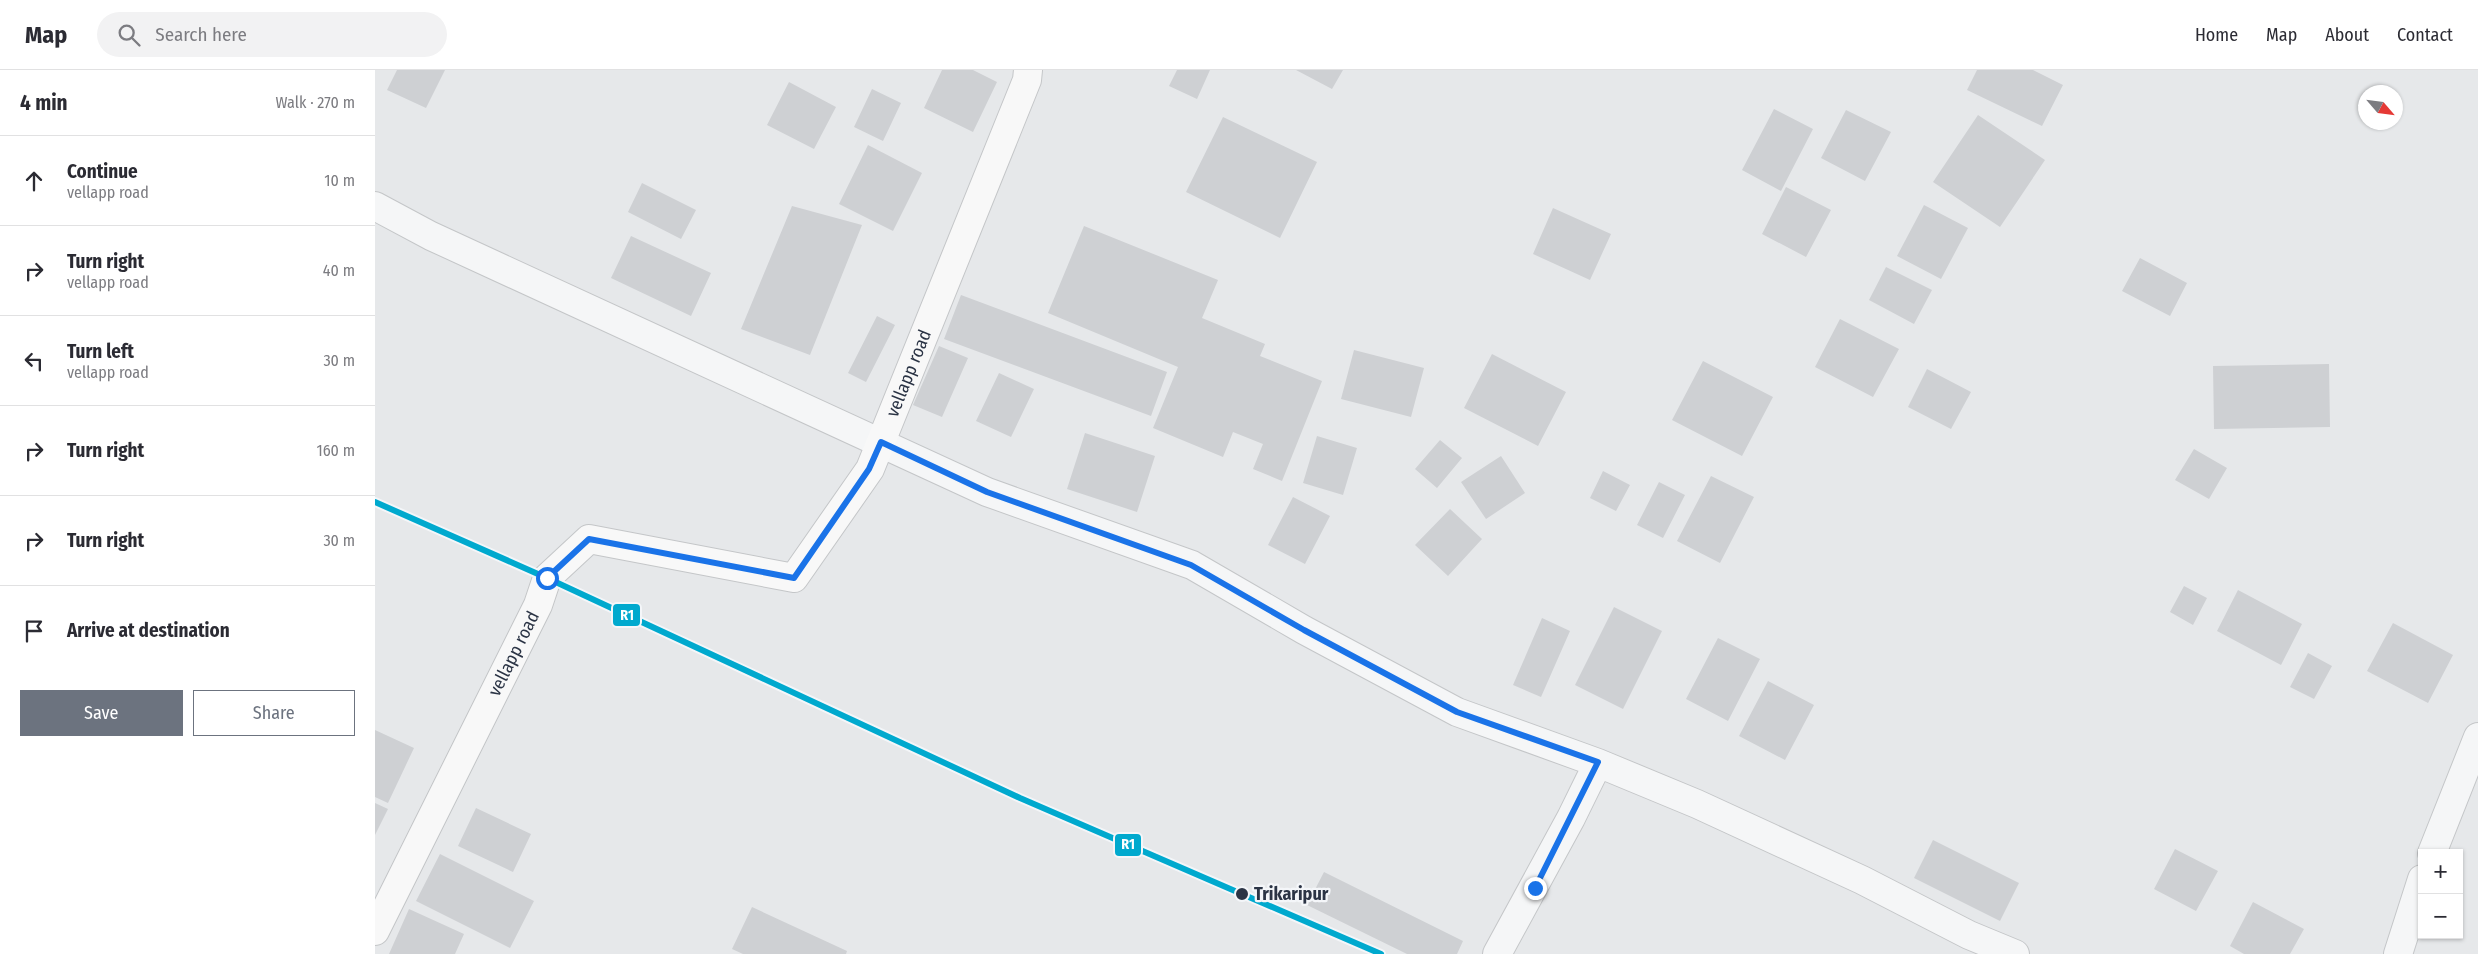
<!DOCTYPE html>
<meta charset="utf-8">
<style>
body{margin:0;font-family:"Fira Sans Condensed",sans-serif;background:#f2f2f3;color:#2b2b33}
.controls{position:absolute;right:15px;bottom:15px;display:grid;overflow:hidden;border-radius:0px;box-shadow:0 1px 4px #0004}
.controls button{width:45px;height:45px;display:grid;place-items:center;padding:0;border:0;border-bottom:1px solid #e1e1e2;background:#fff;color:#2b2b33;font:25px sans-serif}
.compass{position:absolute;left:1983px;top:15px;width:45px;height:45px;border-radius:50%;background:#fff;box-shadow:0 1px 4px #0004;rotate:118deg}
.stop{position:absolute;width:15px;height:15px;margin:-11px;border:4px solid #1a73e8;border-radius:50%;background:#fff}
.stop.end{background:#1a73e8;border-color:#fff;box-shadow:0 1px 5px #0008}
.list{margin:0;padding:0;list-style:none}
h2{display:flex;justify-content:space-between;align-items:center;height:65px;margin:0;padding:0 20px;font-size:21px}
h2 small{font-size:16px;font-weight:400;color:#7c7c81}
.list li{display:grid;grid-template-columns:32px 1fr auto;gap:15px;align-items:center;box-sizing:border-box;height:90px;padding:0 20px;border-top:1px solid #e1e1e2}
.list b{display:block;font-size:19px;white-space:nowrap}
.list p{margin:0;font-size:16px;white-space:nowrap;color:#7c7c81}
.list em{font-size:16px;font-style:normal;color:#7c7c81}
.actions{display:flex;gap:10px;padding:15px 20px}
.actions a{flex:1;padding:11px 0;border:1px solid #6c737f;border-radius:0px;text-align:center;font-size:18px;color:#6c737f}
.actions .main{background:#6c737f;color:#fff}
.icon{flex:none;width:28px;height:28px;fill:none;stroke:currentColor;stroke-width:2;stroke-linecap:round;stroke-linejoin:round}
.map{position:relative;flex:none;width:2103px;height:884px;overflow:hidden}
header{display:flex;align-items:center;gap:30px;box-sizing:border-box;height:70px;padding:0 25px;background:#fff;border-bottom:1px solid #e1e1e2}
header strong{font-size:24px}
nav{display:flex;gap:28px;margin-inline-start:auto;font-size:18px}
.search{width:350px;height:45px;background:#f2f2f3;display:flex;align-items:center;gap:12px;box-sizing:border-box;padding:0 18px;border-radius:28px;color:#7c7c81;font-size:19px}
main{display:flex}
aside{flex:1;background:#fff}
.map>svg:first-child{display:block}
.building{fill:#ced0d3}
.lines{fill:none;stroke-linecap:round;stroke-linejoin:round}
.minor-casing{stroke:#c4c6c8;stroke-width:30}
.secondary-casing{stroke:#c4c6c8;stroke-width:30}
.minor{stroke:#f5f6f7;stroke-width:28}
.secondary{stroke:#f8f8f8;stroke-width:28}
.rail-1-casing{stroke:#f4f6f9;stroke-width:10}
.rail-1{stroke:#00a9ce;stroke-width:6}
.route{stroke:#1a73e8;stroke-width:6}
.stop-dot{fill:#2b3445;stroke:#f4f6f9;stroke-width:2}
.labels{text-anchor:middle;stroke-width:4.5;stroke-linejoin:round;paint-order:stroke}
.street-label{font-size:18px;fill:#2b3445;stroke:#f4f6f9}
.stop-label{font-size:18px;font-weight:bold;fill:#2b3445;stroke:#f4f6f9;text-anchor:start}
.line-badge{stroke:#f4f6f9;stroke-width:2}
.badge-label{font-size:14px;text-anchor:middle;font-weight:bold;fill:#fff}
</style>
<header>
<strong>Map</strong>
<div class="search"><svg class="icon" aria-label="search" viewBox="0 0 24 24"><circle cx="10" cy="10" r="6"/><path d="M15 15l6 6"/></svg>Search here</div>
<nav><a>Home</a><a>Map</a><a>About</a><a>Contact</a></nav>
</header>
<main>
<aside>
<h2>4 min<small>Walk · 270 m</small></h2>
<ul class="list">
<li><svg class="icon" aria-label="ahead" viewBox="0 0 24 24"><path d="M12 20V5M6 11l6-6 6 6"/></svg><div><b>Continue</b><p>vellapp road</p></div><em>10 m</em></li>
<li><svg class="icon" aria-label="right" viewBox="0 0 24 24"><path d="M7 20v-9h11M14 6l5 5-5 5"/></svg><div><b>Turn right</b><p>vellapp road</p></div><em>40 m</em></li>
<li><svg class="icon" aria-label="left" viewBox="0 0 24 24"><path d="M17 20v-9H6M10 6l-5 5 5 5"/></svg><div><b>Turn left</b><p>vellapp road</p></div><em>30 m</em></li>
<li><svg class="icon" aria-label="right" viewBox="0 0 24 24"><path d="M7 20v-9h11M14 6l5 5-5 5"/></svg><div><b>Turn right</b></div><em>160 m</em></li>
<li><svg class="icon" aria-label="right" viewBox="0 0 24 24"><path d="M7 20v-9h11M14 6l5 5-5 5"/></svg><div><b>Turn right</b></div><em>30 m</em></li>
<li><svg class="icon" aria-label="arrive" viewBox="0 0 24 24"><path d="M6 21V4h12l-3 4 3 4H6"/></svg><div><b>Arrive at destination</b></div></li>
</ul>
<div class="actions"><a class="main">Save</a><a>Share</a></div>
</aside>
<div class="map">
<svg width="2103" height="884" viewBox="0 0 2103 884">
<rect width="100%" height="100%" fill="#e6e8ea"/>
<!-- building -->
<path class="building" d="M22 0H70L51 38 12 20Z
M567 0H598L622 12 598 62 549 38Z
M802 0H835L822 29 794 16Z
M921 0H968L957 19Z
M1602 0H1658L1688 15 1667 56 1592 20Z
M414 12 461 37 439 79 392 55Z
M497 19 526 33 508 71 479 57Z
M1399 39 1438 59 1406 121 1367 100Z
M1471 40 1516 62 1490 111 1446 88Z
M1603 45 1670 90 1625 157 1558 112Z
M848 47 942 92 905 168 811 122Z
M493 75 547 103 518 161 464 134Z
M267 113 321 140 306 169 253 142Z
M1411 117 1456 140 1431 187 1387 164Z
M1549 135 1593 158 1566 209 1522 186Z
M417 136 487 155 435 285 366 259Z
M1178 138 1236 164 1215 210 1158 184Z
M709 156 843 210 827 248 890 274 885 286 947 311 907 411 878 399 888 374 858 362 848 387 778 358 803 297 673 243Z
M256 166 336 203 316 246 236 208Z
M1765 188 1812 213 1795 246 1747 221Z
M1511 197 1557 220 1539 254 1494 230Z
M586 225 792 302 776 346 569 269Z
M502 246 520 255 491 312 473 303Z
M1465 249 1524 279 1498 327 1440 297Z
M564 276 593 288 567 347 538 335Z
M979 280 1049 298 1036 347 966 329Z
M1117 284 1191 322 1163 376 1089 338Z
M1328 291 1398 327 1367 386 1297 350Z
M1954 294 1955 357 1839 359 1838 296Z
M1552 299 1596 322 1576 359 1533 337Z
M624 303 659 319 636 367 601 351Z
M710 363 780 386 762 442 692 419Z
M942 366 982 378 968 425 928 413Z
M1065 370 1087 388 1062 418 1040 399Z
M1819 379 1852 398 1834 429 1800 410Z
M1126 386 1150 423 1111 449 1086 412Z
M1228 401 1255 415 1241 441 1215 428Z
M1336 406 1379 427 1345 493 1302 471Z
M1284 412 1310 425 1288 468 1262 455Z
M918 427 955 446 930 494 893 475Z
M1075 439 1107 469 1073 506 1040 475Z
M1809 516 1832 528 1818 555 1795 542Z
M1863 520 1927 554 1906 595 1842 561Z
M1239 537 1287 561 1248 639 1200 615Z
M1167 548 1195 561 1166 627 1138 615Z
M2018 553 2078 585 2053 633 1992 601Z
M1343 568 1385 589 1353 651 1311 629Z
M1933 583 1957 596 1939 629 1915 617Z
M1393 611 1439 635 1410 690 1364 666Z
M0 660 39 678 13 733 0 727Z
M0 733 13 739 0 765Z
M101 738 156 764 138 802 83 776Z
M1558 770 1644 813 1625 851 1539 808Z
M1800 779 1843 801 1821 841 1779 819Z
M65 784 159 831 135 878 41 831Z
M949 802 1088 871 1082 884H1032L932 835Z
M1878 832 1929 859 1915 884H1869L1855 876Z
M377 837 472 881 471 884H368L357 879Z
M34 839 89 864 80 884H14Z"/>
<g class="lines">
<!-- minor casing -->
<g class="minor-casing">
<path id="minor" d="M0 136 56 166 612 422 817 495 929 560 1082 642 1223 693 1322 734 1487 810 1594 865 1640 884
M2057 783 2103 667
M1122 884 1196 748 1223 693
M2023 884 2047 809"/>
</g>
<!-- secondary casing -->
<g class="secondary-casing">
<g id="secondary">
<path id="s1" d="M0 861 163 535 172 508 214 469 419 508 495 399 652 10 653 0"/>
</g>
</g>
<!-- minor -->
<use href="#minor" class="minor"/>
<!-- secondary -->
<use href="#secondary" class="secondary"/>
<!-- rail-1 casing -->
<g class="rail-1-casing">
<path id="rail-1" d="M0 432 172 508 645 728 1006 884"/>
</g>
<!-- rail-1 -->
<use href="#rail-1" class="rail-1"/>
</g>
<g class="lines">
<!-- route -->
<path class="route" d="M172 508 214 469 419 508 494 399 506 372 612 422 816 495 929 560 1082 642 1223 692 1160 818"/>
</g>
<!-- markers -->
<circle class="stop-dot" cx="867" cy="824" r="7"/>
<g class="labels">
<!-- street labels -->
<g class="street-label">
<text dy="6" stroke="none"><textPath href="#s1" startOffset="895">vellapp road</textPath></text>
<text dy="6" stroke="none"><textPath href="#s1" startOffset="310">vellapp road</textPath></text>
</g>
<!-- stop labels -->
<g class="stop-label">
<text x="879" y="830">Trikaripur</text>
</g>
</g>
<g class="line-badge">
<rect x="237" y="533" width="29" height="24" rx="5" fill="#00a9ce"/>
<rect x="739" y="763" width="28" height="24" rx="5" fill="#00a9ce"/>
</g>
<g class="badge-label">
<text x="252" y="550">R1</text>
<text x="753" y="779">R1</text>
</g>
</svg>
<div class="controls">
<button>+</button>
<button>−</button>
</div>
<svg class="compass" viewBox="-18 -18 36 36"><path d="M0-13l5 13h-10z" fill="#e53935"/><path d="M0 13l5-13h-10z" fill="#7c7c81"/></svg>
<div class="stop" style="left:172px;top:508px"></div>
<div class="stop end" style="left:1160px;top:818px"></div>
</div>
</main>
